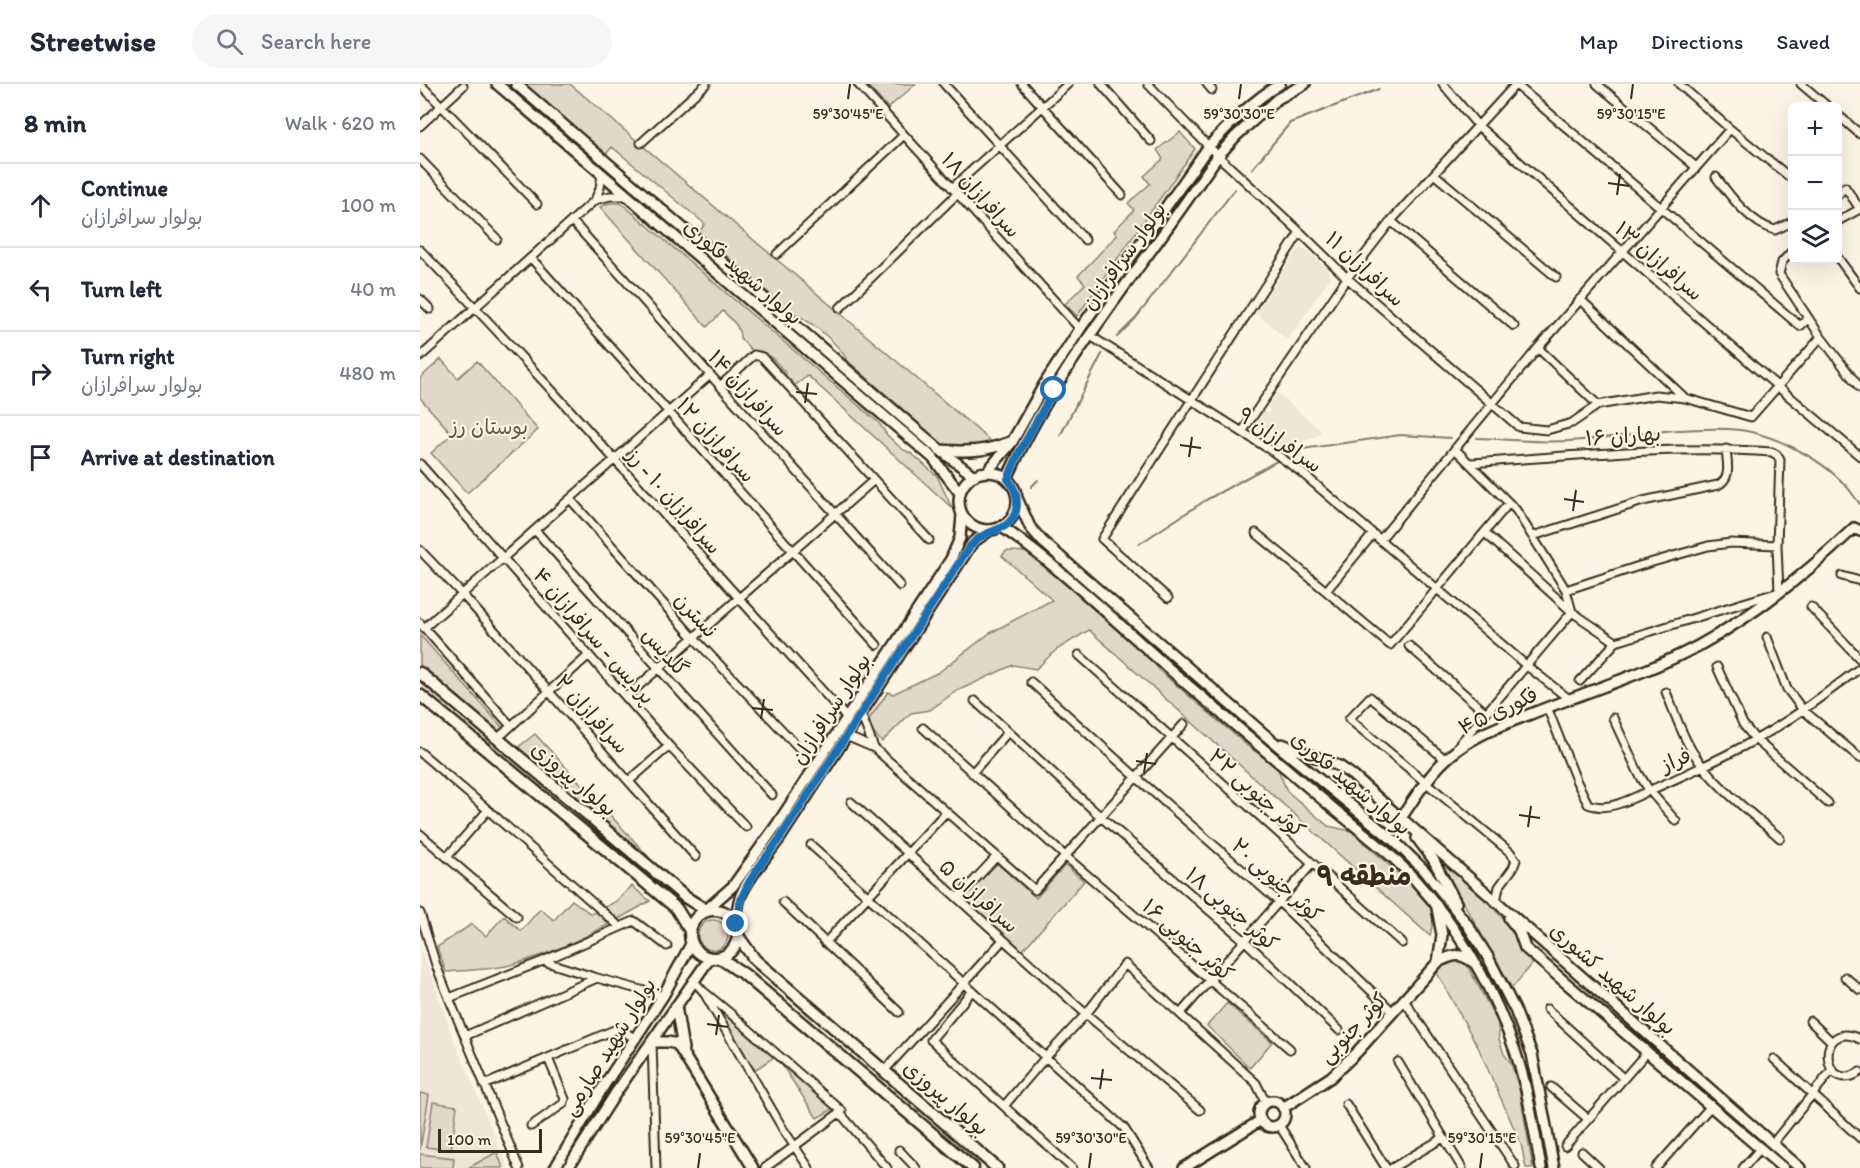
<!DOCTYPE html>
<meta charset="utf-8">
<style>
body{margin:0;font-family:Itim,"Playpen Sans Arabic",sans-serif;background:#f6f6f7;color:#1f2937}
.controls{position:absolute;right:18px;top:18px;display:grid;overflow:hidden;border-radius:9px;box-shadow:0 6px 24px #0002}
.controls button{width:54px;height:54px;display:grid;place-items:center;padding:0;border:0;border-bottom:2px solid #e0e1e3;background:#fff;color:#1f2937;font:30px sans-serif}
.scale{position:absolute;left:18px;bottom:15px;width:104px;box-sizing:border-box;padding-left:6px;border:3px solid #3b2a1e;border-top:0;font-size:16px;line-height:21px;white-space:nowrap;color:#3b2a1e;-webkit-text-stroke:4px #fcf5e5;paint-order:stroke}
.stop{position:absolute;width:18px;height:18px;margin:-14px;border:4px solid #1f6fb2;border-radius:50%;background:#fff}
.stop.end{background:#1f6fb2;border-color:#fff;box-shadow:0 2px 6px #0008}
.list{margin:0;padding:0;list-style:none}
h2{display:flex;justify-content:space-between;align-items:center;height:78px;margin:0;padding:0 24px;font-size:26px}
h2 small{font-size:20px;font-weight:400;color:#747a83}
.list li{display:grid;grid-template-columns:39px 1fr auto;gap:18px;align-items:center;box-sizing:border-box;height:84px;padding:0 24px;border-top:2px solid #e0e1e3}
.list b{display:block;font-size:22px;white-space:nowrap}
.list p{margin:0;font-size:20px;white-space:nowrap;color:#747a83}
.list em{font-size:20px;font-style:normal;color:#747a83}
.icon{flex:none;width:33px;height:33px;fill:none;stroke:currentColor;stroke-width:2;stroke-linecap:round;stroke-linejoin:round}
.map{position:relative;flex:none;width:1440px;height:1084px;overflow:hidden}
header{display:flex;align-items:center;gap:36px;box-sizing:border-box;height:84px;padding:0 30px;background:#fff;border-bottom:2px solid #e0e1e3}
header strong{font-size:28px}
nav{display:flex;gap:33px;margin-inline-start:auto;font-size:21px}
.search{width:420px;height:54px;background:#f6f6f7;display:flex;align-items:center;gap:15px;box-sizing:border-box;padding:0 21px;border-radius:33px;color:#747a83;font-size:22px}
main{display:flex}
aside{flex:1;background:#fff}
.map>svg:first-child{display:block}
.built{fill:#eee6d6}
.green{fill:#e0d8c8;stroke:#8e8173;stroke-width:1.5}
.lines{fill:none;stroke-linecap:round;stroke-linejoin:round}
.stream{stroke:#85796b;stroke-width:2}
.street-casing{stroke:#3b2a1e;stroke-width:11}
.secondary-casing{stroke:#3b2a1e;stroke-width:14}
.primary-casing{stroke:#3b2a1e;stroke-width:15}
.street{stroke:#fcf5e5;stroke-width:7}
.secondary{stroke:#fcf5e5;stroke-width:9}
.primary{stroke:#fcf5e5;stroke-width:10}
.route{stroke:#1f6fb2;stroke-width:8}
.ticks{fill:none;stroke:#3b2a1e;stroke-width:2}
.labels{text-anchor:middle;stroke-width:4.5;stroke-linejoin:round;paint-order:stroke}
.street-label{font-size:21px;fill:#3b2a1e;stroke:#fcf5e5}
.park-label{font-size:21px;fill:#645648;stroke:#fcf5e5}
.district-label{font-size:27px;font-weight:bold;fill:#3b2a1e;stroke:#fcf5e5}
.ticks-label{font-size:15px;text-anchor:middle;fill:#3b2a1e;stroke:#fcf5e5;stroke-width:4.5;stroke-linejoin:round;paint-order:stroke}
</style>
<header>
<strong>Streetwise</strong>
<div class="search"><svg class="icon" aria-label="search" viewBox="0 0 24 24"><circle cx="10" cy="10" r="6"/><path d="M15 15l6 6"/></svg>Search here</div>
<nav><a>Map</a><a>Directions</a><a>Saved</a></nav>
</header>
<main>
<aside>
<h2>8 min<small>Walk · 620 m</small></h2>
<ul class="list">
<li><svg class="icon" aria-label="ahead" viewBox="0 0 24 24"><path d="M12 20V5M6 11l6-6 6 6"/></svg><div><b>Continue</b><p>بولوار سرافرازان</p></div><em>100 m</em></li>
<li><svg class="icon" aria-label="left" viewBox="0 0 24 24"><path d="M17 20v-9H6M10 6l-5 5 5 5"/></svg><div><b>Turn left</b></div><em>40 m</em></li>
<li><svg class="icon" aria-label="right" viewBox="0 0 24 24"><path d="M7 20v-9h11M14 6l5 5-5 5"/></svg><div><b>Turn right</b><p>بولوار سرافرازان</p></div><em>480 m</em></li>
<li><svg class="icon" aria-label="arrive" viewBox="0 0 24 24"><path d="M6 21V4h12l-3 4 3 4H6"/></svg><div><b>Arrive at destination</b></div></li>
</ul>
</aside>
<div class="map">
<svg width="1440" height="1084" viewBox="0 0 1440 1084">
<rect width="100%" height="100%" fill="#fcf5e5"/>
<filter id="ink" filterUnits="userSpaceOnUse"><feTurbulence type="fractalNoise" baseFrequency=".0167" numOctaves="2"/><feDisplacementMap in="SourceGraphic" scale="12" xChannelSelector="R" yChannelSelector="G"/><feConvolveMatrix kernelMatrix="1 2 1 2 8 2 1 2 1" color-interpolation-filters="sRGB"/></filter>
<g filter="url(#ink)">
<!-- built -->
<path class="built" d="M878 165H886L908 185 909 195 868 256 836 229Z
M858 309 883 331 902 347 895 353 865 365 835 345 834 338 843 326 847 330 851 326 847 323Z
M0 866 10 887 31 948 88 1084H0Z"/>
<!-- green -->
<path class="green" d="M105 0H150L574 360 551 363H525L427 276C418 259 388 234 371 229L279 148 285 140 192 63 186 70Z
M446 0H496L468 24Z
M760 48 775 65 657 232 645 220 665 200 658 192 697 151 694 147 714 126 708 119 730 100 724 92 743 75 737 66Z
M189 119H201L459 339 467 351 482 365 492 370 517 392 532 424 388 292 374 302 365 293 366 289C357 280 346 263 332 267L320 254C320 242 312 236 303 227L287 243 180 123Z
M21 275 38 294 57 277 118 346 47 409 11 369 32 350 0 314V294Z
M586 467 609 468 729 573 741 588 830 664 846 674 857 683 867 707 908 742 931 747 997 806 1011 824 1014 832 1010 852 669 546 636 566 616 585 593 581 535 608 510 626 491 629 462 658 452 648 449 635 468 608 473 610 519 588 570 549 632 516 582 472Z
M0 551 83 644 77 649 0 581Z
M115 650 229 773 97 664Z
M1010 760 1070 814 1076 827 1095 846 1103 869 1114 878 1092 904Z
M572 775 616 814 645 781 664 797 602 867 539 811Z
M212 802 230 817C185 843 138 870 86 882 67 886 46 886 26 888L17 863 52 840 66 852 84 832 101 847 120 825 134 836 152 816 171 830 195 818Z
M278 851a15 15 0 1 1 30 0a15 15 0 1 1-30 0Z
M1027 876 1046 879 1078 939 1079 955 1084 970 1091 979 1100 1008 1113 1084H1106L1101 1060 1059 965 1016 887Z
M807 919 852 958 830 984 787 942Z
M307 930 356 972 333 987 299 931Z
M358 975 415 1024 397 1034Z
M0 1009 9 1011 0 1066Z
M13 1018 37 1022 31 1066 6 1063Z
M77 1068 83 1084H48Z
M0 1070 34 1074 33 1084H0Z"/>
<g class="lines">
<!-- stream -->
<path class="stream" d="M832 85 870 39 959 5
M697 253 716 234 815 105
M640 352 682 270
M1057 354C1087 355 1119 359 1149 357 1202 353 1255 343 1308 345 1347 346 1400 373 1426 402 1431 407 1435 414 1440 420
M876 368 882 365 981 351 1031 354
M611 403 618 396
M719 460 786 416 857 377"/>
<!-- street casing -->
<g class="street-casing">
<path id="street" d="M0 0 117 120
M438 0 660 245
M524 0 665 156
M602 0 702 111
M681 0 731 57
M728 0 798 72 880 148 927 194 1099 343 1127 346 1152 339 1178 321 1236 311 1265 314 1331 333 1401 253
M787 0 792 6
M1023 0 1058 42 1357 302 1440 372
M1095 0 1380 242 1388 235
M1177 0 1276 83
M1259 0 1310 45 1372 95
M1381 0 1407 22
M1418 31 1440 50
M0 42 43 2
M221 59 286 0
M0 75 77 155
M1014 90 1136 193
M1296 93C1310 112 1331 140 1355 146L1372 138
M532 104 648 0
M1418 111 1425 103 1440 125
M175 116 190 112H208
M152 137 480 502
M971 137 1094 242
M1418 137 1440 125
M0 166C147 318 285 478 427 634
M1372 167 1362 178 1359 190 1401 253 1440 304
M357 170 484 51
M111 174 457 561
M1418 174 1440 204
M0 215 10 225
M1160 215 1265 314
M420 224 537 110
M669 251 852 367 881 388 1107 582 1149 615
M1118 264 1178 321
M0 273 175 116 180 104 182 90
M300 302 334 271 342 273 509 456
M822 348 927 194 971 137 1096 0
M1035 365 1096 426 1146 506 1152 528
M1050 379C1151 372 1251 361 1352 368L1357 371 1360 376 1357 461 1359 508 1196 558 1160 597
M0 380 249 662 326 743
M150 415 273 553 382 667
M115 446 352 711
M836 449 906 507 953 450
M1065 449 1152 528 1196 558
M1113 452 1223 417 1298 401C1312 394 1307 379 1306 365
M960 456 1118 264 1310 45
M0 466 42 510 276 773
M1422 492 1440 497
M1146 506 1219 482 1288 462 1311 459 1357 461
M906 507 970 561 1089 419
M748 514 682 455 880 148
M1391 523 1440 575
M0 539 91 642
M4 544 290 291
M1347 553 1367 605 1383 626 1440 674
M989 562 1066 629
M659 571 982 859
M1297 583 1323 640 1335 655 1408 719
M611 598 716 693 859 818 973 928
M1246 608C1254 627 1261 649 1272 667 1294 702 1329 727 1360 754
M206 613 454 396
M555 617 681 733 824 856 919 946
M1127 623 1156 696 1168 720C1189 729 1214 713 1233 705 1285 682 1338 658 1384 625 1403 612 1421 598 1440 584
M441 630 454 664
M1193 634 1219 690 1229 706 1256 737
M503 644 645 772 870 965
M426 652 454 664 615 806 764 640
M77 655 169 571
M1037 663 1152 528
M0 668 68 726 200 843
M1026 676 950 613 929 635 1090 768 1096 776 1093 784 1079 803 1076 817
M552 689 588 648
M209 697 249 662
M431 718 666 930 780 1026
M0 750 97 833
M391 761 704 1044 729 1084
M27 773 68 726
M538 814 577 772
M363 818 479 928
M0 829 16 881 29 914 99 1084
M405 859 526 728
M123 877 177 894 243 912
M1425 893 1440 906
M273 896 283 907 363 1045 389 1084
M283 907 311 930 422 1027 345 1084
M551 908 511 956 652 1084
M29 914 123 877 214 837 247 862
M984 916 1095 1082
M1127 925 1203 994
M760 930 892 780
M1390 937 1412 958
M45 952 177 894
M1440 955C1395 933 1400 1013 1440 988
M232 958 236 1084
M1354 975 1440 1054
M978 978 1042 1084
M464 987 583 856
M64 1001 194 946 203 947 216 955
M1131 1003 1168 1035
M926 1020 966 1084
M584 1022 625 974 666 930 705 880 836 999 846 1019
M420 1029 467 1084
M859 1041 886 1084
M111 1042 143 1020 145 1015 128 974
M1353 1059 1412 986
M1145 1062 1227 968
M479 1066 496 1084
M1162 1068 1179 1084
M972 1084 1023 1054
M1236 1084 1291 1022
M1323 1084 1340 1065"/>
</g>
<!-- secondary casing -->
<g class="secondary-casing">
<path id="secondary" d="M77 0 513 374 540 409
M96 0 520 366 554 392
M521 366C549 368 563 368 590 358
M539 417a29 29 0 1 1 58 0a29 29 0 1 1-58 0Z
M567 388 592 358 625 299 660 245 789 62C810 40 833 16 860 0
M587 395C621 316 673 246 723 177 749 143 773 107 798 72L816 52 857 15 885 0
M597 414 610 443 622 457 851 656 972 755 1005 787 1047 840 1068 873 1095 926 1112 970 1134 1084
M582 443C652 492 711 553 776 608 822 647 868 686 914 725 942 748 972 770 996 797 1037 842 1070 899 1091 956 1107 997 1113 1041 1121 1084
M862 660 919 682 932 691 985 738
M981 734C996 712 1011 687 1032 670 1056 650 1085 640 1113 629 1168 607 1225 590 1278 562 1335 531 1387 489 1434 444L1440 447
M981 734 1380 1084
M997 754 1013 775 1036 819
M1017 824 1022 851 1018 878
M286 826 313 802 358 739 531 475 540 454 542 431
M1089 834 1099 847 1105 864 1118 875 1363 1084
M316 840C317 830 317 821 321 811 330 791 347 772 360 754L553 458 569 447
M256 922 263 965
M232 958H248L257 960 333 1084
M839 1030a13 13 0 1 1 26 0a13 13 0 1 1-26 0Z
M863 1024 911 993 937 968 1018 878C1033 871 1039 868 1053 878
M135 1084 185 1000 243 912 271 860
M148 1084 197 1007 290 874
M764 1084 841 1036"/>
</g>
<!-- primary casing -->
<g class="primary-casing">
<path id="primary" d="M0 589 265 813 286 826
M0 611 256 824 269 845
M270 850a24 24 0 1 1 48 0a24 24 0 1 1-48 0Z
M318 852 335 876 577 1084
M300 874 325 891 553 1084"/>
</g>
<!-- street -->
<use href="#street" class="street"/>
<!-- secondary -->
<use href="#secondary" class="secondary"/>
<!-- primary -->
<use href="#primary" class="primary"/>
</g>
</g>
<g class="lines" filter="url(#ink)">
<!-- route -->
<path class="route" d="M316 840C319 803 340 783 360 754L539 479C544 471 549 462 556 456 564 450 572 448 581 444 602 434 600 410 588 395L598 371 634 306"/>
</g>
<!-- ticks -->
<path class="ticks" d="M428 15 430 0M819 15 821 0M1211 15 1213 0M1188 99 1209 102M1197 111 1200 90M376 308 397 310M385 319 388 299M760 361 781 364M769 373 772 353M1144 415 1164 418M1153 427 1156 406M332 624 353 626M341 635 344 615M716 677 736 680M724 689 727 669M1099 731 1120 734M1108 743 1111 722M287 940 308 943M296 951 299 931M671 994 692 996M680 1005 683 985M278 1084 280 1069M669 1084 671 1069M1060 1084 1062 1069"/>
<g class="labels">
<!-- street labels -->
<g class="street-label">
<text transform="translate(561 111) rotate(48)" y="7">سرافرازان ۱۸</text>
<text transform="translate(704 172) rotate(-54)" y="7">بولوار سرافرازان</text>
<text transform="translate(1239 177) rotate(41)" y="7">سرافرازان ۱۳</text>
<text transform="translate(945 185) rotate(43)" y="7">سرافرازان ۱۱</text>
<text transform="translate(323 188) rotate(41)" y="7">بولوار شهید فکوری</text>
<text transform="translate(328 309) rotate(48)" y="7">سرافرازان ۱۴</text>
<text transform="translate(1203 352) rotate(-4)" y="7">بهاران ۱۶</text>
<text transform="translate(296 356) rotate(48)" y="7">سرافرازان ۱۲</text>
<text transform="translate(860 356) rotate(35)" y="7">سرافرازان ۹</text>
<text transform="translate(254 417) rotate(49)" y="7">سرافرازان ۱۰ - رز</text>
<text transform="translate(276 531) rotate(48)" y="7">نسترن</text>
<text transform="translate(174 552) rotate(49)" y="7">پردیس - سرافرازان ۴</text>
<text transform="translate(245 568) rotate(48)" y="7">گلدیس</text>
<text transform="translate(411 625) rotate(-57)" y="7">بولوار سرافرازان</text>
<text transform="translate(1078 627) rotate(-25)" y="7">فکوری ۴۵</text>
<text transform="translate(172 630) rotate(48)" y="7">سرافرازان ۲</text>
<text transform="translate(1256 676) rotate(-24)" y="7">فراز</text>
<text transform="translate(154 695) rotate(40)" y="7">بولوار پیروزی</text>
<text transform="translate(931 699) rotate(40)" y="7">بولوار شهید فکوری</text>
<text transform="translate(837 709) rotate(42)" y="7">کوثر جنوبی ۲۲</text>
<text transform="translate(857 796) rotate(42)" y="7">کوثر جنوبی ۲۰</text>
<text transform="translate(559 812) rotate(42)" y="7">سرافرازان ۵</text>
<text transform="translate(812 825) rotate(41)" y="7">کوثر جنوبی ۱۸</text>
<text transform="translate(768 856) rotate(41)" y="7">کوثر جنوبی ۱۶</text>
<text transform="translate(1193 895) rotate(41)" y="7">بولوار شهید کشوری</text>
<text transform="translate(933 944) rotate(-46)" y="7">کوثر جنوبی</text>
<text transform="translate(189 963) rotate(-58)" y="7">بولوار شهید صارمی</text>
<text transform="translate(526 1014) rotate(40)" y="7">بولوار پیروزی</text>
</g>
<!-- park labels -->
<g class="park-label">
<text x="69" y="350">بوستان رز</text>
</g>
<!-- district labels -->
<g class="district-label">
<text x="944" y="801">منطقه ۹</text>
</g>
</g>
<g class="ticks-label">
<text x="428" y="35">59°30'45"E</text>
<text x="819" y="35">59°30'30"E</text>
<text x="1211" y="35">59°30'15"E</text>
<text x="280" y="1059">59°30'45"E</text>
<text x="671" y="1059">59°30'30"E</text>
<text x="1062" y="1059">59°30'15"E</text>
</g>
</svg>
<div class="controls">
<button>+</button>
<button>−</button>
<button><svg class="icon" aria-label="layers" viewBox="0 0 24 24"><path d="M12 4l9 5-9 5-9-5zM3 14l9 5 9-5"/></svg></button>
</div>
<div class="scale">100 m</div>
<div class="stop" style="left:634px;top:306px"></div>
<div class="stop end" style="left:316px;top:840px"></div>
</div>
</main>
